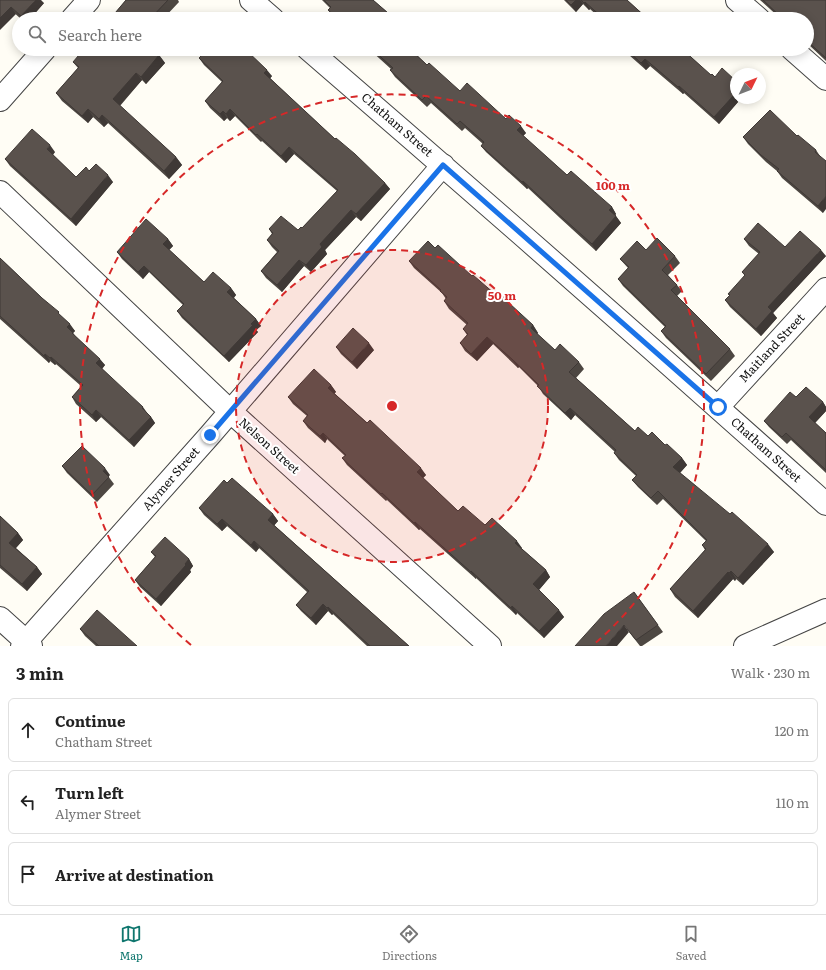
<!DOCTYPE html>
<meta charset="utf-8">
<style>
body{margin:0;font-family:Literata,serif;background:#f6f6f6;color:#222}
.compass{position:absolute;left:730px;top:68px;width:36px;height:36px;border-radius:50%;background:#fff;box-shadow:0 2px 10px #0003;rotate:47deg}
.stop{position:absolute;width:12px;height:12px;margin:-9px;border:3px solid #1a73e8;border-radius:50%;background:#fff}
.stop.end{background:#1a73e8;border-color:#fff;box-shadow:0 1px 4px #0008}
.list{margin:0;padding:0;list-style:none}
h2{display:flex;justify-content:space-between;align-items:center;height:52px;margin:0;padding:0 16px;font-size:17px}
h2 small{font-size:13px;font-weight:400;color:#767676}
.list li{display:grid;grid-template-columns:26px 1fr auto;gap:12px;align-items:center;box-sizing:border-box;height:64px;margin:0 8px 8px;padding:0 8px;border:1px solid #e0e0e0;border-radius:6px}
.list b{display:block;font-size:15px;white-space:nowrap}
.list p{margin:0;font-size:13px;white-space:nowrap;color:#767676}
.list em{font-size:13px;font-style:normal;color:#767676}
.icon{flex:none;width:22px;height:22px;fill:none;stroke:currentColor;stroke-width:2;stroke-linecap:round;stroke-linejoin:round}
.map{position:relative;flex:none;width:826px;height:646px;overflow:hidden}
.search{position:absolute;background:#fff;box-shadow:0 2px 10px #0003;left:12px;right:12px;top:12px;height:44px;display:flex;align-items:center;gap:10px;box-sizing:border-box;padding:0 14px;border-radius:22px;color:#767676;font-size:15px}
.sheet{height:268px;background:#fff}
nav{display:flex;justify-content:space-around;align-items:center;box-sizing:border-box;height:56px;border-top:1px solid #e0e0e0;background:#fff;font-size:11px;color:#767676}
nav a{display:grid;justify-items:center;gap:2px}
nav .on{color:#0f766e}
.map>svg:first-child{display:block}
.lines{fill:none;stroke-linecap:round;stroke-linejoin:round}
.minor-casing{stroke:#444;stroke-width:24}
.tertiary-casing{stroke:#444;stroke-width:24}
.minor{stroke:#fff;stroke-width:22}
.tertiary{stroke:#fff;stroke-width:22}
.wall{fill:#4d4742}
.shaded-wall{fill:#3f3936}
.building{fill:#5a524d;stroke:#3f3936}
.route{stroke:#1a73e8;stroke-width:5}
.ring{fill:none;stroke:#d62828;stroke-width:2;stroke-dasharray:7 5}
.labels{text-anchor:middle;stroke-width:4;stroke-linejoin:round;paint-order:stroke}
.street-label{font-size:12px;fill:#111;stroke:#fff}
.centre{fill:#d62828;stroke:#fff;stroke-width:2}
.ring-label{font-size:12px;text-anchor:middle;font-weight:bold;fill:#d62828;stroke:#fff;stroke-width:4;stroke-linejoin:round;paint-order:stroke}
</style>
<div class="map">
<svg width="826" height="646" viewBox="0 0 826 646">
<rect width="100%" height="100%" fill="#fffdf5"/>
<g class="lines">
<!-- minor casing -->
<g class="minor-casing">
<path id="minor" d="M251 0 273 19
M737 0 759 19
M72 19 89 0
M308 49C482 199 655 351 826 504
M792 49 826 79
M0 100 45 49
M0 192 230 411 490 646
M718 407 826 289
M0 618 31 646
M22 646 210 435 443 165"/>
</g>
<!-- tertiary casing -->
<g class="tertiary-casing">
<path id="tertiary" d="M745 646 826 610"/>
</g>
<!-- minor -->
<use href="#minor" class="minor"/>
<!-- tertiary -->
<use href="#tertiary" class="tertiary"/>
</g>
<!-- wall -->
<path class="wall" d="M0 0 44 3 30 19H21Z
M126 0H178L179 2 163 19H110Z
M322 0H373L395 19H335L328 10 330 8Z
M564 0H627L648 19H601L590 9 589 10 583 4 576 12Z
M760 0H826V61L807 43V19H781Z
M369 49H410L427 65 460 91 506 119 526 133 523 136 567 175 612 207 616 214 615 215 621 223 596 251 560 218 528 188 527 189 486 152 481 146 483 144 465 128 462 131 431 103 427 107 395 77 390 70 391 69Z
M625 49H682L736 99 738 102 719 124 684 93 683 94 650 66 646 70 629 55Z
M159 55 165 63 146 84 142 80 120 106 176 157 182 165 169 179 108 123 104 127 93 117 88 123 62 101 56 93 78 68 73 62Z
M199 58 272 76 270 78 291 98 335 139 385 183 390 189 361 221 356 217 325 250 327 254 311 272 304 266 282 292 266 278 261 271 277 252 272 247 267 240 272 234 269 229 298 230 302 228 337 191 294 154 286 163 262 141 261 142 235 116 230 121 227 118 224 121 210 108 205 101 222 82 204 65Z
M797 136 816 150 820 156 823 213 782 178 777 171 766 162 748 144 743 137Z
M55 152 53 155 76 177 89 171 113 182 76 226 10 166 5 159Z
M168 239 173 246 169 250 204 282 231 288 236 295 234 298 256 319 261 326 256 330 258 332 229 362 182 318 177 311 183 305 149 272 143 279 122 259 117 252Z
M744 239 826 256 773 313 777 318 761 336 730 307 725 300 730 296 728 294 745 276 742 272 759 254 749 246Z
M435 248 495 294 533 325 538 333 537 334 555 350 579 362 584 369 576 378 635 431 648 436 665 445 682 458 687 465 680 473 774 552 743 585 736 579 735 581 733 579 698 618 675 597 670 589 705 550 702 545 706 541 663 499 657 505 638 487 632 480 636 476 619 460 614 453 615 452 575 415 571 420 543 394 538 386 519 367 518 368 493 344 477 361 465 351 460 343 467 335 463 329 467 325 449 309 444 301 446 299 442 293 414 268 409 261Z
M646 250 675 256 680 263 668 275 677 285 682 291 677 296 730 349 735 356 711 381 666 338 661 331 665 327 623 286 618 279 628 268 620 259Z
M0 258 62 317 75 331 73 333 75 336 105 365 102 369 151 417 155 423 134 447 101 417 96 422 76 404 72 397 81 386 56 364 55 365 50 361 49 363 0 319Z
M336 347 374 350 357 369 341 354Z
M331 385 336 392 334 393 426 475 423 478 458 511 485 525 522 548H521L546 570 550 577 539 590 564 617 544 638 517 613 516 615 476 578V579L420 529 419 530 387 500 386 501 347 465 342 458 345 456 327 439 325 443 308 428 303 421 307 416 293 404 288 397Z
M796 397 823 402 826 407V411L815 423 826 433V473L791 440 787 444 769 427 764 421Z
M62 466 110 475 108 476 114 484 97 502 67 473Z
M227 483 273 514 278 521 274 525 409 646H367L333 614 332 615 328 611 316 625 301 611 296 605 307 592 259 548 256 552 227 526 222 531 204 515 199 508Z
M0 516 18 533 23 540 16 548 37 567 42 574 27 591 0 568Z
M151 552 189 559 193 566 190 570 191 572 161 606 140 587 135 580 155 557Z
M634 592 663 632 642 646H640L629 632Z
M80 629 137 646H96L85 636Z"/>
<!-- shaded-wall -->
<path class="shaded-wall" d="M36 0H41L44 3 30 19H23L21 16Z
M576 0H580L583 4 576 12 571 5Z
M585 2 590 9 589 10 584 3Z
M11 7 16 14 0 30V18Z
M159 55 165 63 146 84 141 77Z
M645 59 650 66 646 70 641 63Z
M267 70 272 76 269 80 264 73Z
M136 73 142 80 118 107 113 99Z
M679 86 684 93 683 94 678 87Z
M736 87V98H738L736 99 738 102 719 124 714 117 731 93Z
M88 109 93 117 88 123 82 116Z
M230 109 235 116 230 121 226 114Z
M223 111 227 118 224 121 220 114Z
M102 115 108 123 104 127 99 119Z
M521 126 526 133 522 137 517 130Z
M50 145 55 152 51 156 47 149Z
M289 147 294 154 286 163 281 156Z
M176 157 182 165 169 179 164 171Z
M108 175 113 182 76 226 71 219Z
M523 181 528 188 527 189 522 182Z
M385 183 390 189 361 221 356 214Z
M826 196V209L823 213 818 206Z
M612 207 616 214 614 217 609 210Z
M351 210 356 217 325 250 327 254 311 272 306 265 320 244Z
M616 216 621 223 596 251 592 244Z
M168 239 173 246 168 251 163 244Z
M821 250 826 256 773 313 777 318 761 336 756 329 768 307Z
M299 260 304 266 282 292 277 285Z
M144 266 149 272 143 279 138 272Z
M231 288 236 295 232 299 227 292Z
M256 319 261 326 256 330 258 332 229 362 224 356Z
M70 324 75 331 73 333 78 339 67 327Z
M533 325 538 333 536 335 531 328Z
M487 337 493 344 477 361 471 354Z
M369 343 374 350 357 369 352 362Z
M45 354 50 361 49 363 44 356Z
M51 357 56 364 55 365 50 358Z
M100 359 105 365 101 370 96 363Z
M513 360 519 367 518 368Z
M331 385 336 392 333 395 328 388Z
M823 402 826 407V411L814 424 809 417Z
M143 407 148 414 142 408Z
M570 408 575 415 571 420 565 413Z
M96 410 101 417 96 422 92 415Z
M151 417 155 423 134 447 129 440Z
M323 433 327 439 325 443 320 436Z
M682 458 687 465 678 475 673 467Z
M105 468 110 475 107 478 103 471Z
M421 468 426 475 422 479 417 472Z
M273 514 278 521 273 527 268 520Z
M222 519 227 526 222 531 217 524Z
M415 522 420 529 419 530 414 523Z
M18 533 23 540 14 550 9 543Z
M254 541 259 548 256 552 251 545Z
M517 541 522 548 520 550 515 543Z
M768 544 774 552 743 585 738 578Z
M189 559 193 566 190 570 191 572 161 606 156 599Z
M37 567 42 574 27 591 22 584Z
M546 570 550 577 538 591 533 584Z
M471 571 476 578V579L471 572Z
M731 571 736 579 735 581 729 573Z
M728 572 733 579 698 618 693 611Z
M323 604 328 611 316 625 311 618Z
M512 606 517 613 516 615 511 608Z
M328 607 333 614 332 615 327 608Z
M559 610 564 617 544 638 539 631Z
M624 625 629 632 617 646H606Z"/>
<!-- building -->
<path class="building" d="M0 0H36L21 16 11 7 0 18Z
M126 0H168L150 19H110Z
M324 0H373L395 19H338L328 10 331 7Z
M566 0H576L571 5Z
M581 0H627L648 19H604L585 2 584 3Z
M763 0H826V58L807 41V19H783Z
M84 49H151L159 55 141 77 136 73 113 99 176 157 164 171 102 115 99 119 88 109 82 116 56 93 79 67 73 62Z
M208 49H245L267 70 264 73 291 98 335 139 336 138 355 154 385 183 356 214 351 210 320 244 322 247 306 265 299 260 277 285 261 271 279 251 267 240 273 233 269 229 281 216 298 230 301 227 302 228 338 190 289 147 281 156 257 134 256 135 230 109 226 114 223 111 220 114 205 101 223 81 199 58Z
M372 49H410L427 65 429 63 460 91 467 83 506 119 509 115 521 126 517 130 567 175 571 171 612 207 609 210 616 216 592 244 555 211 523 181 522 182 481 146 484 142 460 121 457 124 426 96 422 100 390 70 393 68Z
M626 49H682L711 75 712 74 715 77 722 68 736 81V87L731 93 734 95 714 117 679 86 678 87 645 59 641 63Z
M770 110 797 136 798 135 816 150 815 152 826 161V196L818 206 777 171 779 169 761 155 743 137Z
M32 129 50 145 47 149 76 177 86 167 89 171 96 164 108 175 71 219 5 159Z
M146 219 168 239 163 244 204 282 213 272 231 288 227 292 256 319 251 324 253 325 224 356 177 311 184 304 144 266 138 272 117 252Z
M758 223 785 247 800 231 821 250 768 307 772 311 756 329 725 300 730 295 728 294 745 275 742 272 760 252 744 239Z
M657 238 675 256 662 270 677 285 671 290 730 349 706 374 661 331 666 326 618 279 629 267 620 259 637 241 646 250Z
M428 241 435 248 438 245 472 276 473 275 495 294 497 292 533 325 531 328 555 350 560 344 579 362 569 372 635 431 638 427 648 436 652 432 665 445 667 444 682 458 673 467 730 514 732 512 768 544 738 578 731 571 729 573 728 572 693 611 670 589 706 549 702 545 707 540 658 491 651 498 632 480 637 475 614 453 616 450 570 408 565 413 537 386 539 385 513 360 487 337 471 354 460 343 468 334 463 329 468 323 444 301 447 297 440 291 441 290 409 261Z
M0 258 42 298 59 312 58 313 70 324 67 327 73 333H72L100 359 96 363 143 407 142 408 151 417 129 440 96 410 92 415 72 397 83 385 51 357 50 358 45 354 44 356 0 316Z
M353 328 369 343 352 362 336 347Z
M314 369 331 385 328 388 367 423 370 420 421 468 417 472 458 511 463 506 485 525 492 518 517 541 515 543 546 570 533 584 559 610 539 631 512 606 511 608 471 571V572L415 522 414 523 382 493 381 494 342 458 346 455 323 433 320 436 303 421 308 415 288 397Z
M806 387 823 402 809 417 826 433V470L786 433 782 437 764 421 790 392 796 397Z
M82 446 105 468 103 471 109 477 92 495 62 466Z
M232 478 273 514 268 520 409 646H370L328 607 327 608 323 604 311 618 296 605 309 591 254 541 251 545 222 519 217 524 199 508 224 480 227 483Z
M0 516 18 533 9 543 37 567 22 584 0 565Z
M165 537 189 559 185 564 186 565 156 599 135 580 156 556 151 552Z
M634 592 658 625 636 640 624 625 606 646H575L604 614Z
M97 610 137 646H99L80 629Z"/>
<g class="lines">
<!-- route -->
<path class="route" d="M210 435 443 165 718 407"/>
</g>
<!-- distance rings -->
<circle cx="392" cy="406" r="156" fill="#d62828" fill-opacity=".12"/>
<g class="ring">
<circle cx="392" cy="406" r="156"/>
<path d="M191 645A312 312 0 1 1 593 645"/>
</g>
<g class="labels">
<!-- street labels -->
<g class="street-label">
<text transform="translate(397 125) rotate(41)" y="4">Chatham Street</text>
<text transform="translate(772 348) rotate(-47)" y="4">Maitland Street</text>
<text transform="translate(269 446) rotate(42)" y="4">Nelson Street</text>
<text transform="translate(766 450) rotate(42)" y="4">Chatham Street</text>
<text transform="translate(171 479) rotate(-49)" y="4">Alymer Street</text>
</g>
</g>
<circle cx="392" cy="406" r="6" class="centre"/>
<g class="ring-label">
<text x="613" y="190">100 m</text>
<text x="502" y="300">50 m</text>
</g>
</svg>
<svg class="compass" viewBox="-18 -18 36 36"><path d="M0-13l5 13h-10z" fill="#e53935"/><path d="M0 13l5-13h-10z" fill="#767676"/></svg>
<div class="stop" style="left:718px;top:407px"></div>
<div class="stop end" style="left:210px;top:435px"></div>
<div class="search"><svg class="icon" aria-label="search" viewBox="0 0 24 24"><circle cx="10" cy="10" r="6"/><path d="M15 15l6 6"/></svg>Search here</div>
</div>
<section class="sheet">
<h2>3 min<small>Walk · 230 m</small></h2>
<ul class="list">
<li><svg class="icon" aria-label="ahead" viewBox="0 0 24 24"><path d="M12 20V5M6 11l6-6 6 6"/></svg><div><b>Continue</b><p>Chatham Street</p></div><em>120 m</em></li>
<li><svg class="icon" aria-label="left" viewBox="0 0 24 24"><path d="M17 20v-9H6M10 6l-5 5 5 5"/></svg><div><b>Turn left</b><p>Alymer Street</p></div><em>110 m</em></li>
<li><svg class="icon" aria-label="arrive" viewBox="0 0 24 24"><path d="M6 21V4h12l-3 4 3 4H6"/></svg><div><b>Arrive at destination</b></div></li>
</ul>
</section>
<nav>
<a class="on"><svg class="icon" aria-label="map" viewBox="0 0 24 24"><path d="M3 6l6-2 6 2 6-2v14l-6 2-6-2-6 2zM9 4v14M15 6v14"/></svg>Map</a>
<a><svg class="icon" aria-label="directions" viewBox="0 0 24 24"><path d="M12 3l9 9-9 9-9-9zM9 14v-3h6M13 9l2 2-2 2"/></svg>Directions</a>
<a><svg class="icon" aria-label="saved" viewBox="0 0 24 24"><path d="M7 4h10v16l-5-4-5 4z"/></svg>Saved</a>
</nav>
